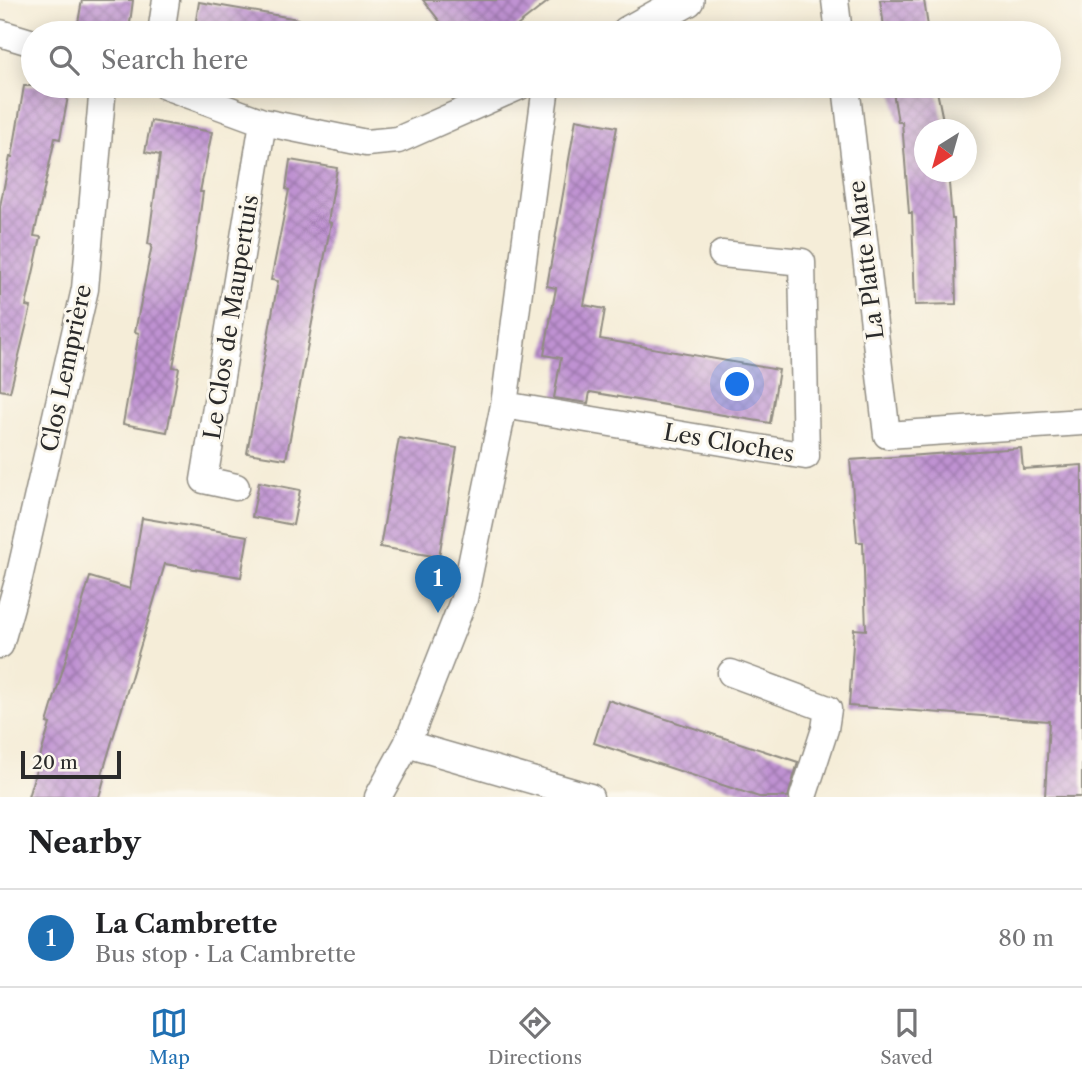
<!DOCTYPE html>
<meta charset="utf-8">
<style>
body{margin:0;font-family:"Libre Caslon Text",serif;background:#f6f6f6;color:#202124}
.compass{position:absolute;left:914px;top:119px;width:63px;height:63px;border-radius:50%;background:#fff;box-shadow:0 4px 18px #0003;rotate:217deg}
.scale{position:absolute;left:21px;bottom:18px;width:100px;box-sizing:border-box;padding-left:7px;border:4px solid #2b2b2b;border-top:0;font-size:19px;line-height:24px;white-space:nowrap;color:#2b2b2b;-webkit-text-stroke:5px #fbf7ec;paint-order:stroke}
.you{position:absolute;left:738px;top:385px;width:24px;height:24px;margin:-18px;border:5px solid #fff;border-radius:50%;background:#1a73e8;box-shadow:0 0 0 10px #1a73e833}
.badge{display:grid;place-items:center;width:46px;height:46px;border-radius:50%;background:#1f6fb2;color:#fff;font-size:23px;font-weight:700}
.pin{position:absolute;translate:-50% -58px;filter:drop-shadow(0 2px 4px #0008)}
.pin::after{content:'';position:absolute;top:37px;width:24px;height:21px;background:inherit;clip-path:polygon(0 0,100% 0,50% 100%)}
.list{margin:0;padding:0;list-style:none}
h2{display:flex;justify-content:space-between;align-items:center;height:91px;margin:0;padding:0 28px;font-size:30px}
h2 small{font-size:23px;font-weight:400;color:#757577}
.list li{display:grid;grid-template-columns:46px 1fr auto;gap:21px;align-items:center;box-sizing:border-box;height:98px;padding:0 28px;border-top:2px solid #e0e0e0}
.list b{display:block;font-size:26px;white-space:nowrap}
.list p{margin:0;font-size:23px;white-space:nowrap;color:#757577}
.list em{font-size:23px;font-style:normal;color:#757577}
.icon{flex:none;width:38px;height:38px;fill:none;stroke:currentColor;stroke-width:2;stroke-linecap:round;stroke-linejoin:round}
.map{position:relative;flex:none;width:1082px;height:797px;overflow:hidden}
.search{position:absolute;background:#fff;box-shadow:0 4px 18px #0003;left:21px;right:21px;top:21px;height:77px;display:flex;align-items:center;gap:18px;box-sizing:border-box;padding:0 24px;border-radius:38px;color:#757577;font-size:26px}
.sheet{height:189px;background:#fff}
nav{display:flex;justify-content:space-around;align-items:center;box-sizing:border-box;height:98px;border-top:2px solid #e0e0e0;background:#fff;font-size:19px;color:#757577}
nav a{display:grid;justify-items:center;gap:4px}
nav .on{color:#1f6fb2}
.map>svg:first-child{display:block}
.building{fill:url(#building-cross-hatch)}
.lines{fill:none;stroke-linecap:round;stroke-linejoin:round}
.minor-casing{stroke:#908c82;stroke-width:29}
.tertiary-casing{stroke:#908c82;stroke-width:36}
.minor{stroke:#fff;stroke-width:26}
.tertiary{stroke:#fff;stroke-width:33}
.labels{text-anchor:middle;stroke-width:6;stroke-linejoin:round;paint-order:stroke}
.street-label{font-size:23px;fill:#2b2b2b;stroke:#fbf7ec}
</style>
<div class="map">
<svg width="1082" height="797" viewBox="0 0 1082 797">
<defs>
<pattern id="building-cross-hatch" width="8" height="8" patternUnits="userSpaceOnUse" patternTransform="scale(1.75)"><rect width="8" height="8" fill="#bf92d2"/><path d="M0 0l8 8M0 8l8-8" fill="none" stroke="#9b77ab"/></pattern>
</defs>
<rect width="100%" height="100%" fill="#fbf7ec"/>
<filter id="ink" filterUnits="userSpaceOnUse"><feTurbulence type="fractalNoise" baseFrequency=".0143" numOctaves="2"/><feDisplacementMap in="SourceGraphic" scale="14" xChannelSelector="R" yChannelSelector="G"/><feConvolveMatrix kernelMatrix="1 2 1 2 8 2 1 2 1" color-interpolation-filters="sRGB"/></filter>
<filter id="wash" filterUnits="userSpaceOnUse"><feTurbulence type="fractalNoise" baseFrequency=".00686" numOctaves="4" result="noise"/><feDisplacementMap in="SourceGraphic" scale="28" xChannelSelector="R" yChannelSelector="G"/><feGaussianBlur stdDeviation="1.57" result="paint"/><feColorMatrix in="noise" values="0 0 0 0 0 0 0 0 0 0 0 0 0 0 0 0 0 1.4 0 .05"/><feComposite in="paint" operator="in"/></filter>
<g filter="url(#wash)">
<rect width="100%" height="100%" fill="#f5edd8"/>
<g id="blocks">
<!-- building -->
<path class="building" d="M82 0H133L129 31 78 23Z
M423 0H550L508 33H449Z
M880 0H924L929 33H885Z
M199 2 298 19 296 33H194Z
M24 86H70L60 139 55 138 34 236 41 237 26 306 31 307 10 392 0 390V206L10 157H12Z
M892 86H936L945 130H925V172H948L952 219H954L956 304 915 305 912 213H909L902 122H898Z
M576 119 617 127 584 305 605 309 600 339 779 370 770 423 590 392 588 403 554 398 561 358 544 355 556 288 547 286Z
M151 121 212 132 200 192H203L195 250 173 367 179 368 167 432 123 424 139 333 135 332 152 245 148 244 160 155 145 152Z
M290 160 337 168 328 222 331 223 286 459 247 453 278 281 271 280 289 190 286 189Z
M399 438 457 448 439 557 380 547Z
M1021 448 1023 469 1082 465V797H1045L1049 721 849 706 854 629 866 630 863 542H857L850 460Z
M259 482 300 490 293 525 252 517Z
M142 518 248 536 241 577 165 564 102 775 105 776 99 797H28L50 724 47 723 90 577 130 589Z
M608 700 798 762 788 797H759L594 743Z"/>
</g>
</g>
<g filter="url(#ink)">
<use href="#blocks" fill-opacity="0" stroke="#908c82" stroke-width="2"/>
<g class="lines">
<!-- minor casing -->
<g class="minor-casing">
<path id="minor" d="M835 0 839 33
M0 33 33 43
M161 33 166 0
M165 86 263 122 366 143 398 140 520 86
M846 86 887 435 1082 422
M504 405 806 456 802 262 722 254
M236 487 204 480 263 122
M0 645 19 578 85 289 103 86
M731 673 828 709 825 729 803 797
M407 744 590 797
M378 797 407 744 464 599 504 405 546 86"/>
</g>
<!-- tertiary casing -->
<g class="tertiary-casing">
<path id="tertiary" d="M628 33 687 0"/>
</g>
<!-- minor -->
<use href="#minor" class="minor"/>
<!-- tertiary -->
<use href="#tertiary" class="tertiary"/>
</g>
</g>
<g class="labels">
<!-- street labels -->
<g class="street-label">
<text transform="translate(866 260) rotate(-97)" y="8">La Platte Mare</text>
<text transform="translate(231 317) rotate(-81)" y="8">Le Clos de Maupertuis</text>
<text transform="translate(66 368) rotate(-78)" y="8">Clos Lemprière</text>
<text transform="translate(729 443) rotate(10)" y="8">Les Cloches</text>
</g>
</g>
</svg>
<svg class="compass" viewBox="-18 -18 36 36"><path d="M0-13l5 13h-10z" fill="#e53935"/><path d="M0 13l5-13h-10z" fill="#757577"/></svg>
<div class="scale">20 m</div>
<div class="you"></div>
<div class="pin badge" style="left:438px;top:613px">1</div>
<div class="search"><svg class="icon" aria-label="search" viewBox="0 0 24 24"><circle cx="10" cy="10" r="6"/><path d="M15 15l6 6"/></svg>Search here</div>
</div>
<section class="sheet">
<h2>Nearby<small></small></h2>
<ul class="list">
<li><span class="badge">1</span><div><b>La Cambrette</b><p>Bus stop · La Cambrette</p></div><em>80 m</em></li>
</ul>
</section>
<nav>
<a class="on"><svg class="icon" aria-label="map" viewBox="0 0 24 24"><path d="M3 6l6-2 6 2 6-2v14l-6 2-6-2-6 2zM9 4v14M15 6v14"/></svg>Map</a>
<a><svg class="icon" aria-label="directions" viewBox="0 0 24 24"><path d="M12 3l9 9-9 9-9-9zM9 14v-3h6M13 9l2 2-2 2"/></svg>Directions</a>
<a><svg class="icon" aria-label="saved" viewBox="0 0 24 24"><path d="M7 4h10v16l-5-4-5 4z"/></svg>Saved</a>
</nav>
